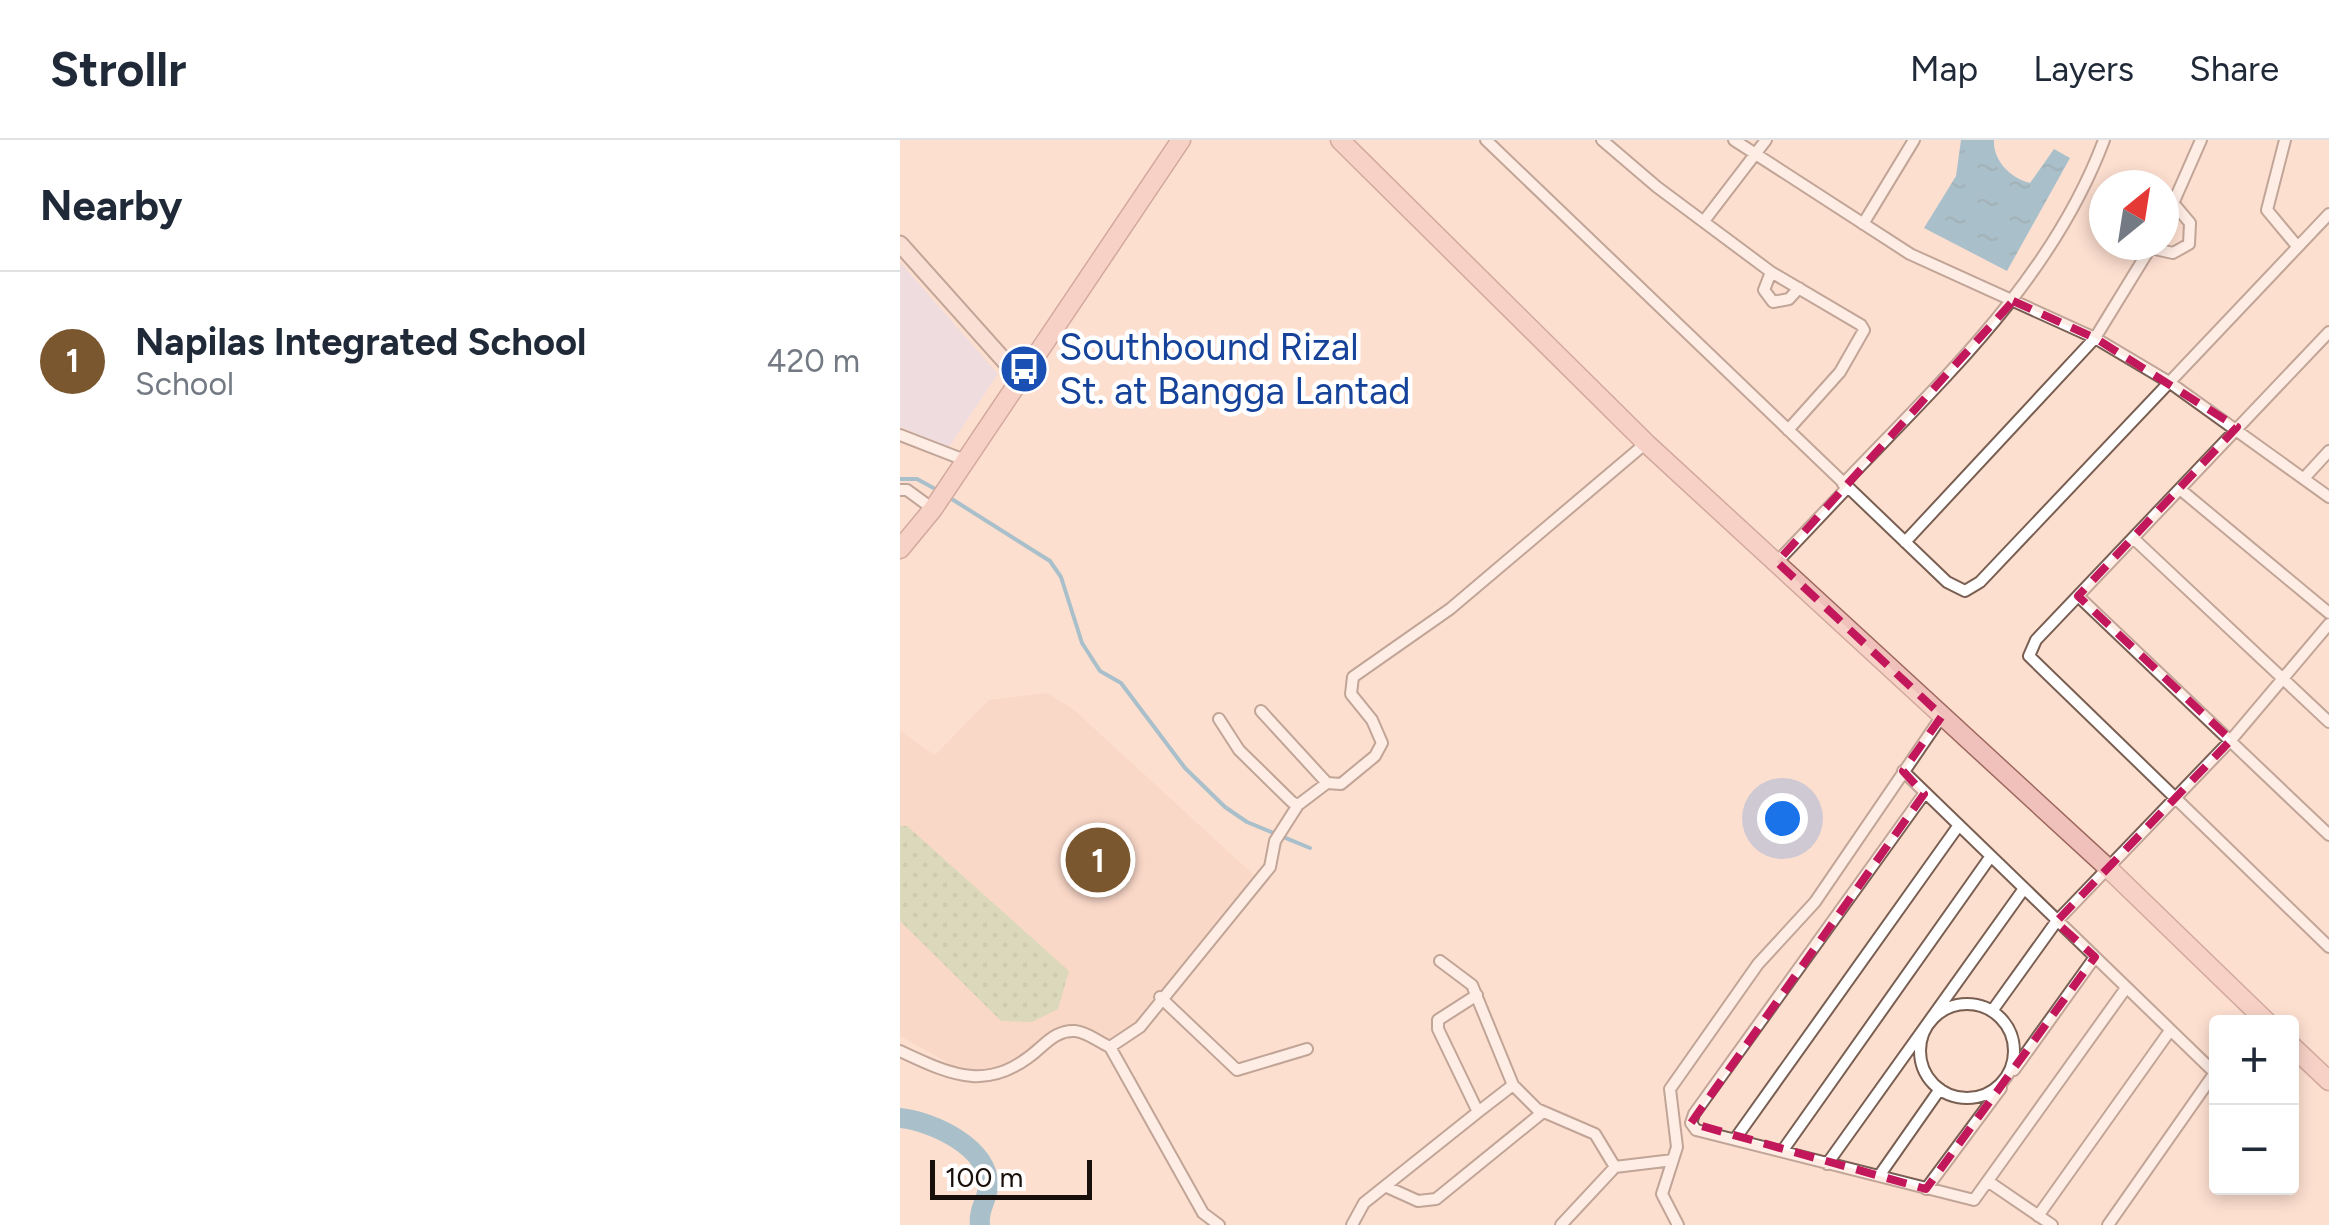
<!DOCTYPE html>
<meta charset="utf-8">
<style>
body{margin:0;font-family:Figtree,sans-serif;background:#f6f6f7;color:#1f2937}
.controls{position:absolute;right:30px;bottom:30px;display:grid;overflow:hidden;border-radius:10px;box-shadow:0 5px 15px #0003}
.controls button{width:90px;height:90px;display:grid;place-items:center;padding:0;border:0;border-bottom:2px solid #e0e1e3;background:#fff;color:#1f2937;font:50px sans-serif}
.compass{position:absolute;left:1189px;top:30px;width:90px;height:90px;border-radius:50%;background:#fff;box-shadow:0 5px 15px #0003;rotate:30deg}
.scale{position:absolute;left:30px;bottom:25px;width:162px;box-sizing:border-box;padding-left:10px;border:5px solid #180f0a;border-top:0;font-size:28px;line-height:35px;white-space:nowrap;color:#180f0a;-webkit-text-stroke:8px #fff;paint-order:stroke}
.you{position:absolute;left:882px;top:678px;width:35px;height:35px;margin:-25px;border:8px solid #fff;border-radius:50%;background:#1a73e8;box-shadow:0 0 0 15px #1a73e833}
.badge{display:grid;place-items:center;width:65px;height:65px;border-radius:50%;background:#7a572f;color:#fff;font-size:32px;font-weight:700}
.pin{position:absolute;translate:-50% -50%;border:5px solid #fff;box-shadow:0 2px 10px #0006}
.list{margin:0;padding:0;list-style:none}
h2{display:flex;justify-content:space-between;align-items:center;height:130px;margin:0;padding:0 40px;font-size:42px}
h2 small{font-size:32px;font-weight:400;color:#747a83}
.list li{display:grid;grid-template-columns:65px 1fr auto;gap:30px;align-items:center;box-sizing:border-box;height:180px;padding:0 40px;border-top:2px solid #e0e1e3}
.list b{display:block;font-size:38px;white-space:nowrap}
.list p{margin:0;font-size:32px;white-space:nowrap;color:#747a83}
.list em{font-size:32px;font-style:normal;color:#747a83}
.map{position:relative;flex:none;width:1429px;height:1085px;overflow:hidden}
header{display:flex;align-items:center;gap:60px;box-sizing:border-box;height:140px;padding:0 50px;background:#fff;border-bottom:2px solid #e0e1e3}
header strong{font-size:48px}
nav{display:flex;gap:55px;margin-inline-start:auto;font-size:35px}
main{display:flex}
aside{flex:1;background:#fff}
.map>svg:first-child{display:block}
.built{fill:#f5d1be}
.medical{fill:#dcd9ef}
.grass{fill:url(#grass-dots)}
.water{fill:url(#water-ripples)}
.lines{fill:none;stroke-linecap:round;stroke-linejoin:round}
.stream{stroke:#439cc6;stroke-width:4}
.river{stroke:#439cc6;stroke-width:20}
.street-casing{stroke:#795f52;stroke-width:14}
.secondary-casing{stroke:#795f52;stroke-width:19}
.primary-casing{stroke:#9d685e;stroke-width:21}
.street{stroke:#fff;stroke-width:10}
.secondary{stroke:#f7e0dc;stroke-width:15}
.primary{stroke:#efc1ba;stroke-width:18}
.marked{fill:none;stroke:#c2185b;stroke-width:8;stroke-dasharray:20 12;stroke-linejoin:round}
.labels{text-anchor:middle;stroke-width:9;stroke-linejoin:round;paint-order:stroke}
.transit-label{font-size:38px;fill:#164399;stroke:#fff;text-anchor:start}
</style>
<header>
<strong>Strollr</strong>
<nav><a>Map</a><a>Layers</a><a>Share</a></nav>
</header>
<main>
<aside>
<h2>Nearby<small></small></h2>
<ul class="list">
<li><span class="badge">1</span><div><b>Napilas Integrated School</b><p>School</p></div><em>420 m</em></li>
</ul>
</aside>
<div class="map">
<svg width="1429" height="1085" viewBox="0 0 1429 1085">
<defs>
<pattern id="grass-dots" width="8" height="8" patternUnits="userSpaceOnUse" patternTransform="scale(2.5)"><rect width="8" height="8" fill="#b3d0a2"/><path d="M2 2h.1M6 6h.1" fill="none" stroke="#99b18a" stroke-width="1.8" stroke-linecap="round"/></pattern>
<pattern id="water-ripples" width="26" height="14" patternUnits="userSpaceOnUse" patternTransform="scale(2.5)"><rect width="26" height="14" fill="#439cc6"/><path d="M2 4q2-2 4 0t4 0M15 11q2-2 4 0t4 0" fill="none" stroke="#377e9f"/></pattern>
</defs>
<rect width="100%" height="100%" fill="#fddfd0"/>
<!-- built -->
<path class="built" d="M147 553 173 569 356 737 233 885 215 899 204 901 177 886 154 890 113 925 74 930 52 925 0 896V591L35 615 89 560Z"/>
<!-- medical -->
<path class="medical" d="M0 122 98 234 49 307 0 287Z"/>
<!-- grass -->
<path class="grass" d="M0 686H7L169 831 158 869 132 882 101 881 0 781Z"/>
<!-- water -->
<path class="water" d="M1061 0H1094C1093 21 1111 38 1130 43L1154 9 1170 18 1107 131 1024 88 1056 36Z"/>
<g class="lines">
<!-- stream -->
<path class="stream" d="M0 339H17L39 351
M47 356 150 421 161 437 182 503 200 531 221 543 285 628 325 667 347 682 410 708"/>
<!-- river -->
<path class="river" d="M0 978C32 981 91 1008 88 1047 87 1061 78 1069 80 1085"/>
<!-- street casing -->
<g class="street-casing">
<path id="street" d="M586 0 1047 442 1065 451 1080 442 1429 74
M702 0 757 47 871 132 961 185 964 190 940 232 888 290
M834 0 1010 114 1195 198 1269 242 1429 357
M1385 0 1367 70 1397 106
M804 81 866 0
M963 84 1014 0
M1264 84 1301 0
M1250 108 1273 113 1289 104 1290 83 1274 64
M871 132 864 150 873 162 889 159 899 148
M1429 192 1136 500 1129 516 1429 807
M0 295 62 319
M1406 336 1429 311
M943 344C1043 239 1152 139 1204 0
M0 350H7L33 369
M1281 350 1429 473
M1233 398 1429 582
M1005 402 1195 198 1252 105
M877 422 947 348
M1178 456 1429 695
M361 571 427 643
M319 579 339 610 392 662 398 665 427 643 441 644 475 616 482 603 472 580 451 554 453 537 550 469 746 303
M1003 631 1315 933
M1024 654 794 974 791 983 796 990 1074 1060 1226 848
M540 821 572 845 613 945 637 969 695 994 715 1027
M577 855 538 880V889L578 972 613 945
M260 857 337 930 407 909
M1020 911a47 47 0 1 1 94 0a47 47 0 1 1-94 0Z
M1092 871 1156 782 1331 600 1429 484
M210 907 240 887 370 727 375 701 398 665
M0 911C55 937 91 953 141 907 151 898 161 890 175 891 187 892 199 902 210 907L303 1073 319 1085
M1114 930 1195 817
M835 999 1059 685
M883 1010 1091 716
M927 1024 1123 750
M979 1036 1040 949
M1089 1042 1152 1085
M487 1047 518 1061 536 1059 643 972
M1026 1049 1101 948
M1138 1076 1269 892
M452 1085 464 1063 578 972
M661 1085 715 1027 773 1020
M778 1085 762 1054 777 1007 770 949 858 824 915 762 1042 576
M1208 1085 1316 931"/>
</g>
<!-- secondary casing -->
<g class="secondary-casing">
<path id="secondary" d="M0 104 119 237"/>
</g>
<!-- primary casing -->
<g class="primary-casing">
<path id="primary" d="M440 0 746 303 1209 729 1367 882
M0 409 33 369 281 0
M1392 906 1429 941"/>
</g>
<!-- street -->
<use href="#street" class="street"/>
<!-- secondary -->
<use href="#secondary" class="secondary"/>
<!-- primary -->
<use href="#primary" class="primary"/>
</g>
<!-- marked area -->
<path d="M0 0H1429V1085H0ZM1113 161 1195 198 1337 287 1178 456 1331 600 1156 782 1195 817 1026 1049 791 983 1024 654 1003 631 1042 576 877 422Z" fill="#fddfd0" fill-opacity=".55" fill-rule="evenodd"/>
<path class="marked" d="M1113 161 1195 198 1337 287 1178 456 1331 600 1156 782 1195 817 1026 1049 791 983 1024 654 1003 631 1042 576 877 422Z"/>
<!-- icons -->
<defs>
<g id="bus-disc" transform="scale(2.5)"><circle r="9.5" fill="#1a4fb4" stroke="#fff"/><path d="M-5-6H5V4H4V6H2V4H-2V6H-4V4H-5ZM-3.5-4V0h7V-4ZM-3.5 1.2v1.5H-2V1.2ZM2 1.2v1.5H3.5V1.2Z" fill="#fff"/></g>
</defs>
<g fill-rule="evenodd">
<use href="#bus-disc" x="124" y="229"/>
</g>
<g class="labels">
<!-- transit labels -->
<g class="transit-label">
<text x="159" y="220">Southbound Rizal<tspan x="159" dy="44">St. at Bangga Lantad</tspan></text>
</g>
</g>
</svg>
<div class="controls">
<button>+</button>
<button>−</button>
</div>
<svg class="compass" viewBox="-18 -18 36 36"><path d="M0-13l5 13h-10z" fill="#e53935"/><path d="M0 13l5-13h-10z" fill="#747a83"/></svg>
<div class="scale">100 m</div>
<div class="you"></div>
<div class="pin badge" style="left:198px;top:720px">1</div>
</div>
</main>
